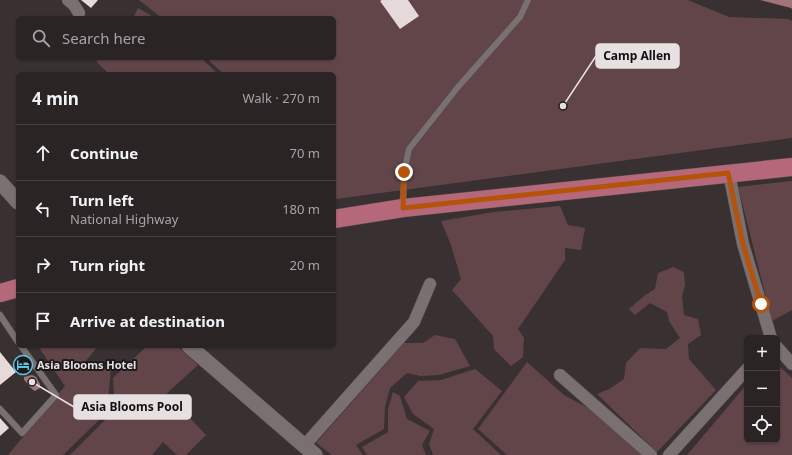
<!DOCTYPE html>
<meta charset="utf-8">
<style>
body{margin:0;font-family:"Noto Sans",sans-serif;background:#373032;color:#f1f3f6}
.controls{position:absolute;right:12px;bottom:12px;display:grid;overflow:hidden;border-radius:6px;box-shadow:0 1px 3px #0004}
.controls button{width:36px;height:36px;display:grid;place-items:center;padding:0;border:0;border-bottom:1px solid #474142;background:#2b2425;color:#f1f3f6;font:20px sans-serif}
.stop{position:absolute;width:12px;height:12px;margin:-9px;border:3px solid #b45309;border-radius:50%;background:#fff}
.stop.end{background:#b45309;border-color:#fff;box-shadow:0 1px 4px #0008}
.list{margin:0;padding:0;list-style:none}
h2{display:flex;justify-content:space-between;align-items:center;height:52px;margin:0;padding:0 16px;font-size:17px}
h2 small{font-size:13px;font-weight:400;color:#a6a4a7}
.list li{display:grid;grid-template-columns:26px 1fr auto;gap:12px;align-items:center;box-sizing:border-box;height:56px;padding:0 16px;border-top:1px solid #474142}
.list b{display:block;font-size:15px;white-space:nowrap}
.list p{margin:0;font-size:13px;white-space:nowrap;color:#a6a4a7}
.list em{font-size:13px;font-style:normal;color:#a6a4a7}
.icon{flex:none;width:22px;height:22px;fill:none;stroke:currentColor;stroke-width:2;stroke-linecap:round;stroke-linejoin:round}
.map{position:relative;flex:none;width:792px;height:455px;overflow:hidden}
.search{position:absolute;background:#2b2425;box-shadow:0 1px 3px #0004;left:16px;top:16px;width:320px;height:44px;display:flex;align-items:center;gap:10px;box-sizing:border-box;padding:0 14px;border-radius:6px;color:#a6a4a7;font-size:15px}
.panel{position:absolute;background:#2b2425;box-shadow:0 1px 3px #0004;left:16px;top:72px;width:320px;height:276px;border-radius:6px}
.map>svg:first-child{display:block}
.green{fill:#614549}
.water{fill:#a1747b}
.building{fill:#e5d9da}
.lines{fill:none;stroke-linecap:round;stroke-linejoin:round}
.service-casing{stroke:#534c4d;stroke-width:7}
.minor-casing{stroke:#534c4d;stroke-width:13}
.tertiary-casing{stroke:#534c4d;stroke-width:16}
.primary-casing{stroke:#534c4d;stroke-width:19}
.service{stroke:#7a6f71;stroke-width:6}
.minor{stroke:#7a6f71;stroke-width:12}
.tertiary{stroke:#7a6f71;stroke-width:15}
.primary{stroke:#b6687b;stroke-width:18}
.route{stroke:#b45309;stroke-width:5}
.labels{text-anchor:middle;stroke-width:4;stroke-linejoin:round;paint-order:stroke}
.poi-label{font-size:11px;font-weight:bold;fill:#e6e0e1;stroke:#1d191a;text-anchor:start}
.leader{fill:none;stroke:#e6e0e1;stroke-width:1.5}
.callout-dot{fill:#e6e0e1;stroke:#1d191a;stroke-width:1.5}
.callout{fill:#e6e0e1;stroke:#e6e0e1;stroke-width:1.5}
.callout-label{font-size:12px;text-anchor:middle;font-weight:bold;fill:#111}
</style>
<div class="map">
<svg width="792" height="455" viewBox="0 0 792 455">
<rect width="100%" height="100%" fill="#393031"/>
<!-- green -->
<path class="green" d="M139 0H688L729 17 789 19 792 21V138L336 199 334 197V74H224L206 58H334V18H162Z
M138 8 155 18H133Z
M100 58H201L218 74H109L96 61Z
M792 181V310L772 321 738 187Z
M560 206 568 225 585 228 581 250 565 248V260L518 329 524 338 523 357 511 366 494 349 493 336 452 290 461 279 451 245 441 221 494 212Z
M673 267 684 272 685 285 682 296 684 315 698 319 701 335 688 344 689 359 716 390 657 452 597 394 609 389 624 379 626 363 640 348 666 349 680 338 669 321 667 312 650 303 635 315 629 309 644 296 655 289 658 273Z
M435 335 455 339 470 366 439 375 421 376 407 373 390 388 385 407 384 429 356 445 363 455H332L316 443 404 343H423Z
M38 346H98L85 362 111 367 108 401 98 421 63 455H8L65 386Z
M147 346H177L198 365 164 396 177 404 206 435 186 455H177L163 442 152 455H70L106 419 114 395 113 378Z
M527 362 564 395 590 409 643 455H507L478 429Z
M777 364 792 378V455H687L747 384V440H777Z
M475 369 502 391 473 429 501 455H433L429 444 434 429 413 414 404 397 418 381 441 380Z
M393 392 400 396 407 419 430 431 422 445 426 455H367L362 447 388 432V409Z"/>
<!-- water -->
<path class="water" d="M760 0H792V9L791 8Z
M32 375 36 377 40 384V388L35 391C30 389 28 383 24 380V377Z"/>
<!-- building -->
<path class="building" d="M81 0H98L91 8Z
M382 0H408L419 16 400 29 380 1Z
M0 352 16 372 0 385Z
M0 418 9 428 0 436Z"/>
<g class="lines">
<!-- service casing -->
<g class="service-casing">
<path id="service" d="M403 206 404 172 409 149 458 87 520 17 528 0
M0 315 18 342
M0 409 22 433 56 395 21 346"/>
</g>
<!-- minor casing -->
<g class="minor-casing">
<path id="minor" d="M68 0 74 5 79 13
M729 173 743 244 771 338
M777 347 792 364
M560 375 651 455
M304 446 414 322 430 284
M669 455 747 369"/>
</g>
<!-- tertiary casing -->
<g class="tertiary-casing">
<path id="tertiary" d="M0 182 18 202
M189 346 315 455"/>
</g>
<!-- primary casing -->
<g class="primary-casing">
<path id="primary" d="M334 219 403 208 792 167
M0 293 18 288"/>
</g>
<!-- service -->
<use href="#service" class="service"/>
<!-- minor -->
<use href="#minor" class="minor"/>
<!-- tertiary -->
<use href="#tertiary" class="tertiary"/>
<!-- primary -->
<use href="#primary" class="primary"/>
</g>
<g class="lines">
<!-- route -->
<path class="route" d="M404 172 403 208 728 173 743 244 761 304"/>
</g>
<!-- icons -->
<defs>
<g id="hotel-ring" transform="scale(1)"><circle r="9.5" fill="#1d191a" stroke="#59c8e5" stroke-width="1.5"/><path d="M-6-4.5h1.5V1H6V5H4.5V3h-9V5H-6ZM-4 0a1.8 1.8 0 1 1 3.6 0ZM.5 0V-2.5h3Q6-2.5 6 0Z" fill="#59c8e5"/></g>
</defs>
<g fill-rule="evenodd">
<use href="#hotel-ring" x="23" y="365"/>
</g>
<g class="labels">
<!-- poi labels -->
<g class="poi-label">
<text x="37" y="369">Asia Blooms Hotel</text>
</g>
</g>
<!-- callouts -->
<path class="leader" d="M563 106L596 56M32 382L74 407"/>
<g class="callout-dot">
<circle cx="563" cy="106" r="4"/>
<circle cx="32" cy="382" r="4"/>
</g>
<g class="callout">
<rect x="596" y="44" width="83" height="24" rx="4"/>
<rect x="74" y="395" width="117" height="24" rx="4"/>
</g>
<g class="callout-label">
<text x="637" y="60">Camp Allen</text>
<text x="132" y="411">Asia Blooms Pool</text>
</g>
</svg>
<div class="controls">
<button>+</button>
<button>−</button>
<button><svg class="icon" aria-label="locate" viewBox="0 0 24 24"><circle cx="12" cy="12" r="6"/><path d="M12 2v4M12 18v4M2 12h4M18 12h4"/></svg></button>
</div>
<div class="stop" style="left:761px;top:304px"></div>
<div class="stop end" style="left:404px;top:172px"></div>
<div class="search"><svg class="icon" aria-label="search" viewBox="0 0 24 24"><circle cx="10" cy="10" r="6"/><path d="M15 15l6 6"/></svg>Search here</div>
<section class="panel">
<h2>4 min<small>Walk · 270 m</small></h2>
<ul class="list">
<li><svg class="icon" aria-label="ahead" viewBox="0 0 24 24"><path d="M12 20V5M6 11l6-6 6 6"/></svg><div><b>Continue</b></div><em>70 m</em></li>
<li><svg class="icon" aria-label="left" viewBox="0 0 24 24"><path d="M17 20v-9H6M10 6l-5 5 5 5"/></svg><div><b>Turn left</b><p>National Highway</p></div><em>180 m</em></li>
<li><svg class="icon" aria-label="right" viewBox="0 0 24 24"><path d="M7 20v-9h11M14 6l5 5-5 5"/></svg><div><b>Turn right</b></div><em>20 m</em></li>
<li><svg class="icon" aria-label="arrive" viewBox="0 0 24 24"><path d="M6 21V4h12l-3 4 3 4H6"/></svg><div><b>Arrive at destination</b></div></li>
</ul>
</section>
</div>
